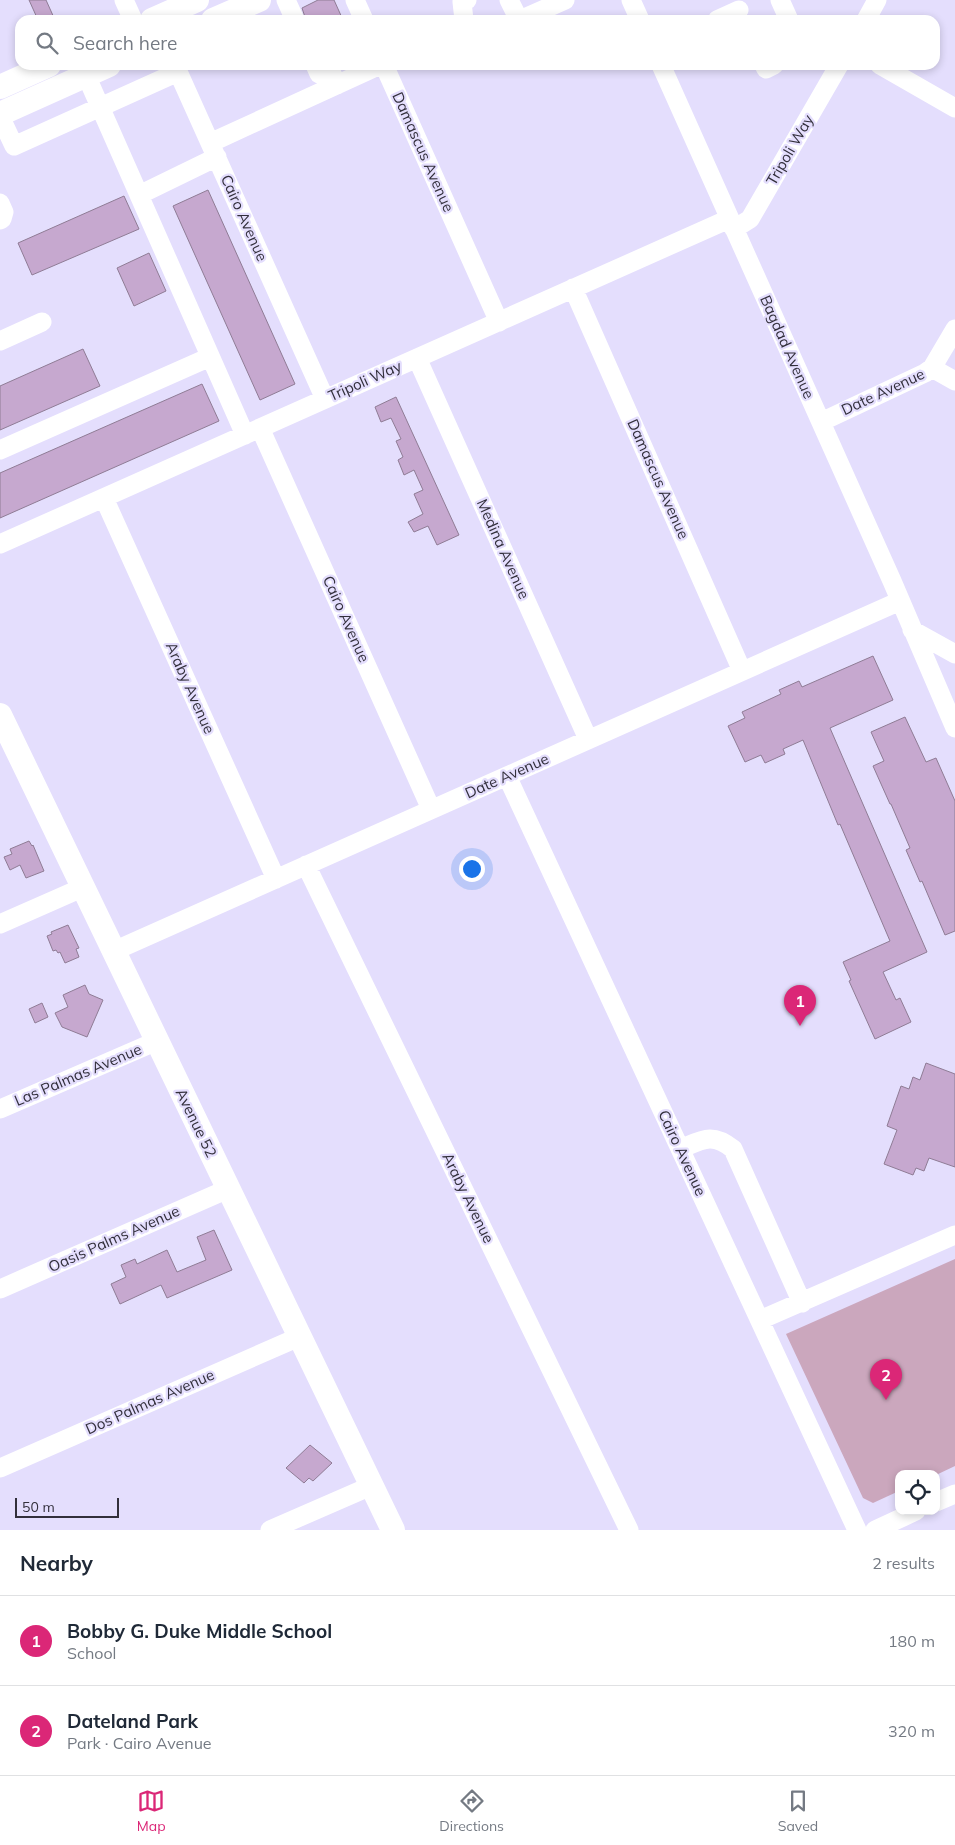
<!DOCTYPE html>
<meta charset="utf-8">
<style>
body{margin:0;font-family:Mulish,sans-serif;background:#f2f2f3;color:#1f2937}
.controls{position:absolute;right:15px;bottom:15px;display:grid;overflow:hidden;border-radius:10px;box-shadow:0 2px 8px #0003}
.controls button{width:45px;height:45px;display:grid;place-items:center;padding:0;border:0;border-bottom:1px solid #e0e1e3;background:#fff;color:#1f2937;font:25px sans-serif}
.scale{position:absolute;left:15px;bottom:12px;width:104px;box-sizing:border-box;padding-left:5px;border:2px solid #322f3b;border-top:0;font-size:14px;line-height:18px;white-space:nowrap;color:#322f3b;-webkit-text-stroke:4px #e4defd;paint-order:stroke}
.you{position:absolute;left:471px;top:868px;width:18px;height:18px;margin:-12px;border:4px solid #fff;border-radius:50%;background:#1a73e8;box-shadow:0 0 0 8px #1a73e833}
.badge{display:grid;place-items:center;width:32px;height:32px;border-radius:50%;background:#db2777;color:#fff;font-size:16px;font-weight:700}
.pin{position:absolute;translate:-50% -41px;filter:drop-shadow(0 1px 2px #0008)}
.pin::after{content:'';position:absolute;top:26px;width:18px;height:15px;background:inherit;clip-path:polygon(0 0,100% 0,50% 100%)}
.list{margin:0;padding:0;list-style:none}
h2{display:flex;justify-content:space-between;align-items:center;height:65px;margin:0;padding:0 20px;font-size:21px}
h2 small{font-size:16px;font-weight:400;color:#747a83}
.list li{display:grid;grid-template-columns:32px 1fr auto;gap:15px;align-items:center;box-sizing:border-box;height:90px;padding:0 20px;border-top:1px solid #e0e1e3}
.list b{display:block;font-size:19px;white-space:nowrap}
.list p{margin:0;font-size:16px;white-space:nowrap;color:#747a83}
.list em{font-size:16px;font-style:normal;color:#747a83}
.icon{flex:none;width:28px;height:28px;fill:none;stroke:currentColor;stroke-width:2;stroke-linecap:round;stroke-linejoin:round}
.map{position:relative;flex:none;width:955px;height:1530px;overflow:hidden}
.search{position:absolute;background:#fff;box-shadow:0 2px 8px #0003;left:15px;right:15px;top:15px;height:55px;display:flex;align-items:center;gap:12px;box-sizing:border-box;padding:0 18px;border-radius:15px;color:#747a83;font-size:19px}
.sheet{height:245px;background:#fff}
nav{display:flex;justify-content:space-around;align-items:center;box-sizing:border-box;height:70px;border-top:1px solid #e0e1e3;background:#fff;font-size:14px;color:#747a83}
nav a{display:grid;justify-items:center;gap:2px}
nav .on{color:#db2777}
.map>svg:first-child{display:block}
.green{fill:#cba7bd}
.building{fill:#c6a8cf;stroke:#8f7c95}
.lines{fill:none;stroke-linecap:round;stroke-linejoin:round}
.minor{stroke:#fff;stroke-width:19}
.major{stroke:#fff;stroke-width:24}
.labels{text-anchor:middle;stroke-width:4.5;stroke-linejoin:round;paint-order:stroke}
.street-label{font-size:15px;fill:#322f3b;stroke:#e4defd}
</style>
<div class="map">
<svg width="955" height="1530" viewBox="0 0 955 1530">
<rect width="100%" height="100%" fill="#e4defd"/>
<!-- green -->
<path class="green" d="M955 1259V1466L936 1475 899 1474V1491L873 1503 863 1498 786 1334Z"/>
<!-- building -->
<path class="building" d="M29 0H46L55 20H38Z
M318 0H334L343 20H306L302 8Z
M208 190 295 384 260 400 173 206Z
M124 196 139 229 32 275 18 243Z
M149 253 166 291 134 306 117 268Z
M83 349 100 386 0 430V386Z
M202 384 219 421 0 518V473Z
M396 397 459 535 437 545 428 526 414 532 408 522 423 514 414 494 423 490 414 470 404 475 398 460 403 457 396 441 401 439 391 418 381 422 375 407Z
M873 656 893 700 830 728 927 952 883 972 896 1000 900 998 911 1022 875 1039 849 981 851 980 843 962 890 941 840 824 838 825 803 740 783 749 785 754 765 763 761 755 745 762 728 726 745 718 742 712 781 694 779 690 799 681 802 687Z
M905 717 926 762 936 758 955 801V931L945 935 922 881 920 882 906 850 910 848 891 804H890L873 766 884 761 871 732Z
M29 841 32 846 33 845 44 871 26 878 20 865 10 870 4 857 12 854 10 849Z
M68 925 79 948 76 949 79 957 65 963 60 952 58 953 56 950 53 951 47 936 52 934 51 932Z
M85 985 89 994 103 1000 87 1037 62 1027 55 1013 68 1007 63 995Z
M42 1003 48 1017 35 1023 29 1009Z
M926 1063 955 1074V1167L929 1158 924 1171 916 1168 913 1175 884 1164 897 1130 887 1126 901 1086 909 1089 913 1077 920 1080Z
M214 1230 232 1270 167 1298 161 1285 120 1304 111 1284 126 1277 121 1265 135 1259 137 1264 167 1250 177 1272 206 1260 197 1237Z
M310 1445 332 1463 313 1481 309 1478 304 1483 286 1468Z"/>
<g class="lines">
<!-- minor -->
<path class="minor" d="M124 0 133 20
M286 0 295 20
M355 0 364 20
M509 0 519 20
M631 0 640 20
M780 0 789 20
M464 20 462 2 467 0
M520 20 565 0
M717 20 739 10
M866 20 877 0
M175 65 325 399
M315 65 319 74 330 69 337 85
M384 65 499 322
M661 65 892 581 955 728
M764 65 766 69 774 65
M880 65 955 108
M86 75 245 435
M0 116 14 146 178 72
M210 143 380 65
M139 195 217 157
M0 203 4 212 2 219 0 220
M734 229 750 219 839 65
M573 288 742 671
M0 341 42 322
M417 358 588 739
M932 368 955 381
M821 422 925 373 932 368 955 329
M260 428 431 809
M0 450 210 357
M104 498 276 879
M0 544 729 219
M912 630 955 654
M507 776 857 1530
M306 865 629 1530
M0 924 84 887
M114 951 900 601
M0 1109 157 1041
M680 1149C702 1140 712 1132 733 1149L802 1303
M0 1289 228 1189
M760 1320 955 1235
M0 1468 299 1337
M936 1502 955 1494
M270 1530 371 1486
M875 1530 916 1511"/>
<!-- major -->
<path class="major" d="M152 20 197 0
M213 20 259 0
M0 87 49 65
M0 114 109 65
M0 715 393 1530"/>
</g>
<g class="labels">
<!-- street labels -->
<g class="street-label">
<text transform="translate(790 150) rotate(-60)" y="5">Tripoli Way</text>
<text transform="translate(423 152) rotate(66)" y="5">Damascus Avenue</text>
<text transform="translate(244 218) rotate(66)" y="5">Cairo Avenue</text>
<text transform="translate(787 347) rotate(66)" y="5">Bagdad Avenue</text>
<text transform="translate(365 381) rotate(-24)" y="5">Tripoli Way</text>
<text transform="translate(883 392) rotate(-25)" y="5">Date Avenue</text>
<text transform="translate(658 479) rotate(66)" y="5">Damascus Avenue</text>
<text transform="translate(503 549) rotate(66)" y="5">Medina Avenue</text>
<text transform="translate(346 619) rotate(66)" y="5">Cairo Avenue</text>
<text transform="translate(190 688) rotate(66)" y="5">Araby Avenue</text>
<text transform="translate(507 776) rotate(-24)" y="5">Date Avenue</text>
<text transform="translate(78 1075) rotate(-23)" y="5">Las Palmas Avenue</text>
<text transform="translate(196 1123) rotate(64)" y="5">Avenue 52</text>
<text transform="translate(682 1153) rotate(65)" y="5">Cairo Avenue</text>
<text transform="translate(468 1198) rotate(64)" y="5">Araby Avenue</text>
<text transform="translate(114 1239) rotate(-24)" y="5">Oasis Palms Avenue</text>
<text transform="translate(150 1402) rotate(-24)" y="5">Dos Palmas Avenue</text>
</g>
</g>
</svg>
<div class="controls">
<button><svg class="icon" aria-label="locate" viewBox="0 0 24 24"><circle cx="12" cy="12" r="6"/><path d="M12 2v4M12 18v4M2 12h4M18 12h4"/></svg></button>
</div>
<div class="scale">50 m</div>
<div class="you"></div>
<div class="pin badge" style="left:800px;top:1026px">1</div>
<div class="pin badge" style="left:886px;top:1400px">2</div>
<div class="search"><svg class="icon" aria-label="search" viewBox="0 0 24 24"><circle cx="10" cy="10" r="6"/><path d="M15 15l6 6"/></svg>Search here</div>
</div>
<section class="sheet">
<h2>Nearby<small>2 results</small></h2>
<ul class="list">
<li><span class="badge">1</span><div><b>Bobby G. Duke Middle School</b><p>School</p></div><em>180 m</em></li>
<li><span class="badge">2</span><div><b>Dateland Park</b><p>Park · Cairo Avenue</p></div><em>320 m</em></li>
</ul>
</section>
<nav>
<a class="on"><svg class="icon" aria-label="map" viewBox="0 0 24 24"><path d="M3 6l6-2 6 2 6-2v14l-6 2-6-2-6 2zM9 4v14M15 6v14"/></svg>Map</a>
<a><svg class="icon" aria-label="directions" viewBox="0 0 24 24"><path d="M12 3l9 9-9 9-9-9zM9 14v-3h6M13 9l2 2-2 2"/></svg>Directions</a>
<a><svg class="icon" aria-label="saved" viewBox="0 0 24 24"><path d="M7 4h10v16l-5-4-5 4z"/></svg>Saved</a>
</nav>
